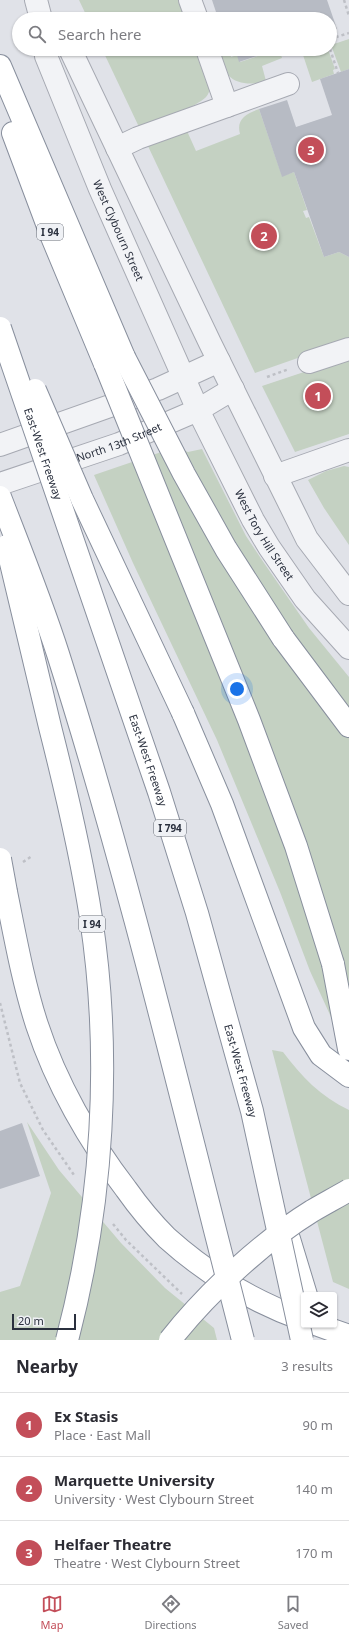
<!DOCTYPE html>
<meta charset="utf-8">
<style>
body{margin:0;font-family:"Noto Sans",sans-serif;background:#f2f2f3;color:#2b2b33}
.controls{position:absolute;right:12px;bottom:12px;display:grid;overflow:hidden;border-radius:4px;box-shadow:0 1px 3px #0004}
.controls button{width:36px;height:36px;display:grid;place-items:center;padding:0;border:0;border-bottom:1px solid #e1e1e2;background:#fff;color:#2b2b33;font:20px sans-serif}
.scale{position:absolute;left:12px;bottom:10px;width:64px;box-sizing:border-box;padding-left:4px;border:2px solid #2a303e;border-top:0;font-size:11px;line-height:14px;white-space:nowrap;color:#2a303e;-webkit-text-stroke:3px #eff1f5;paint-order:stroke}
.you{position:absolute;left:237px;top:689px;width:14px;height:14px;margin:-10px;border:3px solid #fff;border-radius:50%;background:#1a73e8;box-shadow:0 0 0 6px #1a73e833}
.badge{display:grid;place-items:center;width:26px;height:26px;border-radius:50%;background:#c34e59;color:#fff;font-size:13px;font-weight:700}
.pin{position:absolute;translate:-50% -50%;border:2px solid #fff;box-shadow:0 1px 4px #0006}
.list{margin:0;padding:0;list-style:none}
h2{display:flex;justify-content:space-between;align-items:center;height:52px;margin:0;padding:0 16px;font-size:17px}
h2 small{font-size:13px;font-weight:400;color:#7c7c81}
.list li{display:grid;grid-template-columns:26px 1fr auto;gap:12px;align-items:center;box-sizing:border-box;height:64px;padding:0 16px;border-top:1px solid #e1e1e2}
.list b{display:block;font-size:15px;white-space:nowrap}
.list p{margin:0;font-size:13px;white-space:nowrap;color:#7c7c81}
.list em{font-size:13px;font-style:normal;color:#7c7c81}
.icon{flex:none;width:22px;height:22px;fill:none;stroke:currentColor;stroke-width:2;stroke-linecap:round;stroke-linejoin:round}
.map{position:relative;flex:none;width:349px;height:1340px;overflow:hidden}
.search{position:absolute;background:#fff;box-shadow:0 1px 3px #0004;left:12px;right:12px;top:12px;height:44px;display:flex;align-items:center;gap:10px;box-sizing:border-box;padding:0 14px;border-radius:22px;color:#7c7c81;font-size:15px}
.sheet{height:244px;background:#fff}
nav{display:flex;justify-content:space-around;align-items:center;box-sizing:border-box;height:56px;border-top:1px solid #e1e1e2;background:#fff;font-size:11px;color:#7c7c81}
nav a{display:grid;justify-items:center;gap:2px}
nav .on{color:#c34e59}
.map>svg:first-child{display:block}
.green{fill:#c4d1c2}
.building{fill:#b7bbc4}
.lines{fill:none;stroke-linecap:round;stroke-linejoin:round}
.minor-casing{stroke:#a6a9b2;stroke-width:24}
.highway-casing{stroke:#888f9d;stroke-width:24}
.path{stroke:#bec0c6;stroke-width:2.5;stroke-dasharray:3 3;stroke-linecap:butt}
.minor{stroke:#f2f3f6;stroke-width:22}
.highway{stroke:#fff;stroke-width:22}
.highway-bridge-casing{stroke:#888f9d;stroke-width:24;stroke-linecap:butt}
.highway-bridge{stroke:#fff;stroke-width:22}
.labels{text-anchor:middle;stroke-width:3.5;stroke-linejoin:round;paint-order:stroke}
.shield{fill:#eff1f5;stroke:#656a75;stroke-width:1}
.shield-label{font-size:10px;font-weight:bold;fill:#2a303e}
.street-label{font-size:11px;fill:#2a303e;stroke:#eff1f5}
</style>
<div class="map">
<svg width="349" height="1340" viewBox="0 0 349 1340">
<rect width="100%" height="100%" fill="#e0e2e8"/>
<!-- green -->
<path class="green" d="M79 0H181L188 19H88Z
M349 39V69L341 72 331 45Z
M102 49H198L210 88C209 94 206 98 201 101 185 112 158 120 139 127Z
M215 49H229L231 57 237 55 240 62 279 49 282 58 262 66 266 81C254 85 237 85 228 75 222 68 219 57 215 49Z
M319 49H328L335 69 333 70 334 74 312 82 303 55Z
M259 109 282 176 294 172 307 210 303 211 306 218 309 217 324 257 339 252 349 257V340L255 373 147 144 187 131 196 151 240 134C236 119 246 114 259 109Z
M349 357V434L295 452 262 386Z
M176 447 188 452 202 449 246 536 264 563 309 628 349 677V1040L336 1028 310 971 280 892 217 740 133 563 94 475Z
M344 466 349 467V545L324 508 308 480 326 471Z
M272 1050 283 1052C301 1076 321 1097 349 1110V1289L333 1282Z
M27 1122 59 1170 121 1243 165 1288 214 1328 217 1340H0V1292L20 1286 51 1193Z"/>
<!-- building -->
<path class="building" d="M212 0H327L337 29 330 32V19H225L223 13 217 15Z
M235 49H278L239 62Z
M281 49H299L283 55Z
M349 69V257L339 252 324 257 294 172 282 177 259 109 287 100 296 127 332 115 320 79Z
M22 1123 40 1176 0 1189V1131Z"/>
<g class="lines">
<!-- minor casing -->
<g class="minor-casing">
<g id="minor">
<path d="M36 0 41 19"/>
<path d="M190 0 197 19"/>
<path id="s1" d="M45 49 46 56 100 189 198 410 253 520 269 547 305 599 349 648"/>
<path d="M70 49 210 343 307 539 349 594"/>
<path d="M227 106 288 84"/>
<path d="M117 148 138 138 227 106 207 49"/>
<path d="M309 362 349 349"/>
<path d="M0 445 158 389 219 361"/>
<path d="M275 476 349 450"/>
<path id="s2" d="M0 484 119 444 198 410 233 389"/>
</g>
</g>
<!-- highway casing -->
<g class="highway-casing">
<path id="highway" d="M0 66 124 357
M13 133 52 237 105 364
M283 638 349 726
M183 713 222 804 304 1028 321 1055 349 1076
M6 892C15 936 23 982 37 1025 56 1083 89 1141 126 1189 138 1206 152 1223 167 1238 206 1273 254 1302 304 1320
M333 964 349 1049
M289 1239 306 1295
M318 1325 349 1336"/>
</g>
<!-- path -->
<path class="path" d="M344 0 349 16
M330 39 349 33
M290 49 291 53 301 49
M330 49 338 73
M267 377 289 369
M23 862 32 856
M0 1003 20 1083 43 1130 74 1175
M113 1224 126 1240 182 1294"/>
<!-- minor -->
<use href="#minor" class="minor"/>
<!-- highway -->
<use href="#highway" class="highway"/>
<!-- highway-bridge casing -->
<g class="highway-bridge-casing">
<g id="highway-bridge">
<path id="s3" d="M0 328 159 792 197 913 252 1111 302 1340"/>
<path d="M124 357 184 474 226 549 283 638"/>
<path d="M105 364 249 720 296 846 333 964"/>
<path d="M35 390 82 499 183 713"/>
<path d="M0 497C20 549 41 601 58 654 130 880 184 1111 243 1340"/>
<path d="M7 546C21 606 36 667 50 727 66 790 81 853 91 918 112 1057 103 1204 67 1340"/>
<path d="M0 859 6 892"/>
<path d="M170 1340C206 1294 262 1242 312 1211 324 1204 337 1197 349 1190"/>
</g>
</g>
<!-- highway-bridge -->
<use href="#highway-bridge" class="highway-bridge"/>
</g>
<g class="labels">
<!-- shield labels -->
<g class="shield">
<rect x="37" y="224" width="26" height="16" rx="3"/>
<rect x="154" y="820" width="32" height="16" rx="3"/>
<rect x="79" y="916" width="26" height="16" rx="3"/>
</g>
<g class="shield-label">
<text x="50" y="236">I 94</text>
<text x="170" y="832">I 794</text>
<text x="92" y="928">I 94</text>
</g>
<!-- street labels -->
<g class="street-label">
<text dy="4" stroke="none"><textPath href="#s1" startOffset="196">West Clybourn Street</textPath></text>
<text dy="4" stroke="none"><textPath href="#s2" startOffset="126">North 13th Street</textPath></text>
<text dy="4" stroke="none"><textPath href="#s3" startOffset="133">East-West Freeway</textPath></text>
<text dy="4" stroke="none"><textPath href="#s1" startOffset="534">West Tory Hill Street</textPath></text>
<text dy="4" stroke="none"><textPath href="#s3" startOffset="457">East-West Freeway</textPath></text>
<text dy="4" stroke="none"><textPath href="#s3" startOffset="781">East-West Freeway</textPath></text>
</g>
</g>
</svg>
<div class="controls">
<button><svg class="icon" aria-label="layers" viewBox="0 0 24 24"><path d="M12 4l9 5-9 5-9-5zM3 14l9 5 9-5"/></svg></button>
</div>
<div class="scale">20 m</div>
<div class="you"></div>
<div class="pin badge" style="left:318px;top:396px">1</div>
<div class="pin badge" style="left:264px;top:236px">2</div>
<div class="pin badge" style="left:311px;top:150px">3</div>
<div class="search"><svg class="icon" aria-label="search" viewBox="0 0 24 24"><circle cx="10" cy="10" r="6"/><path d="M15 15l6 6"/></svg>Search here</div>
</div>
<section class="sheet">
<h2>Nearby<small>3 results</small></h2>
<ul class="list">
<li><span class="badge">1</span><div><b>Ex Stasis</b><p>Place · East Mall</p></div><em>90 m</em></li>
<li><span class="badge">2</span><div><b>Marquette University</b><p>University · West Clybourn Street</p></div><em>140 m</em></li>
<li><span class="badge">3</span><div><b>Helfaer Theatre</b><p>Theatre · West Clybourn Street</p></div><em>170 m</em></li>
</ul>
</section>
<nav>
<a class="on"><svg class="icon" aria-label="map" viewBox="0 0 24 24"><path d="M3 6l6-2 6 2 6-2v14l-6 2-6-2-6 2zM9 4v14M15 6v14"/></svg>Map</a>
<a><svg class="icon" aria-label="directions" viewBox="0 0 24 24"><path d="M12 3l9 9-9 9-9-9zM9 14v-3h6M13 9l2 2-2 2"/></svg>Directions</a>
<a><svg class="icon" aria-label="saved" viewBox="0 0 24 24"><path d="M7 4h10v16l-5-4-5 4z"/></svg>Saved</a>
</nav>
